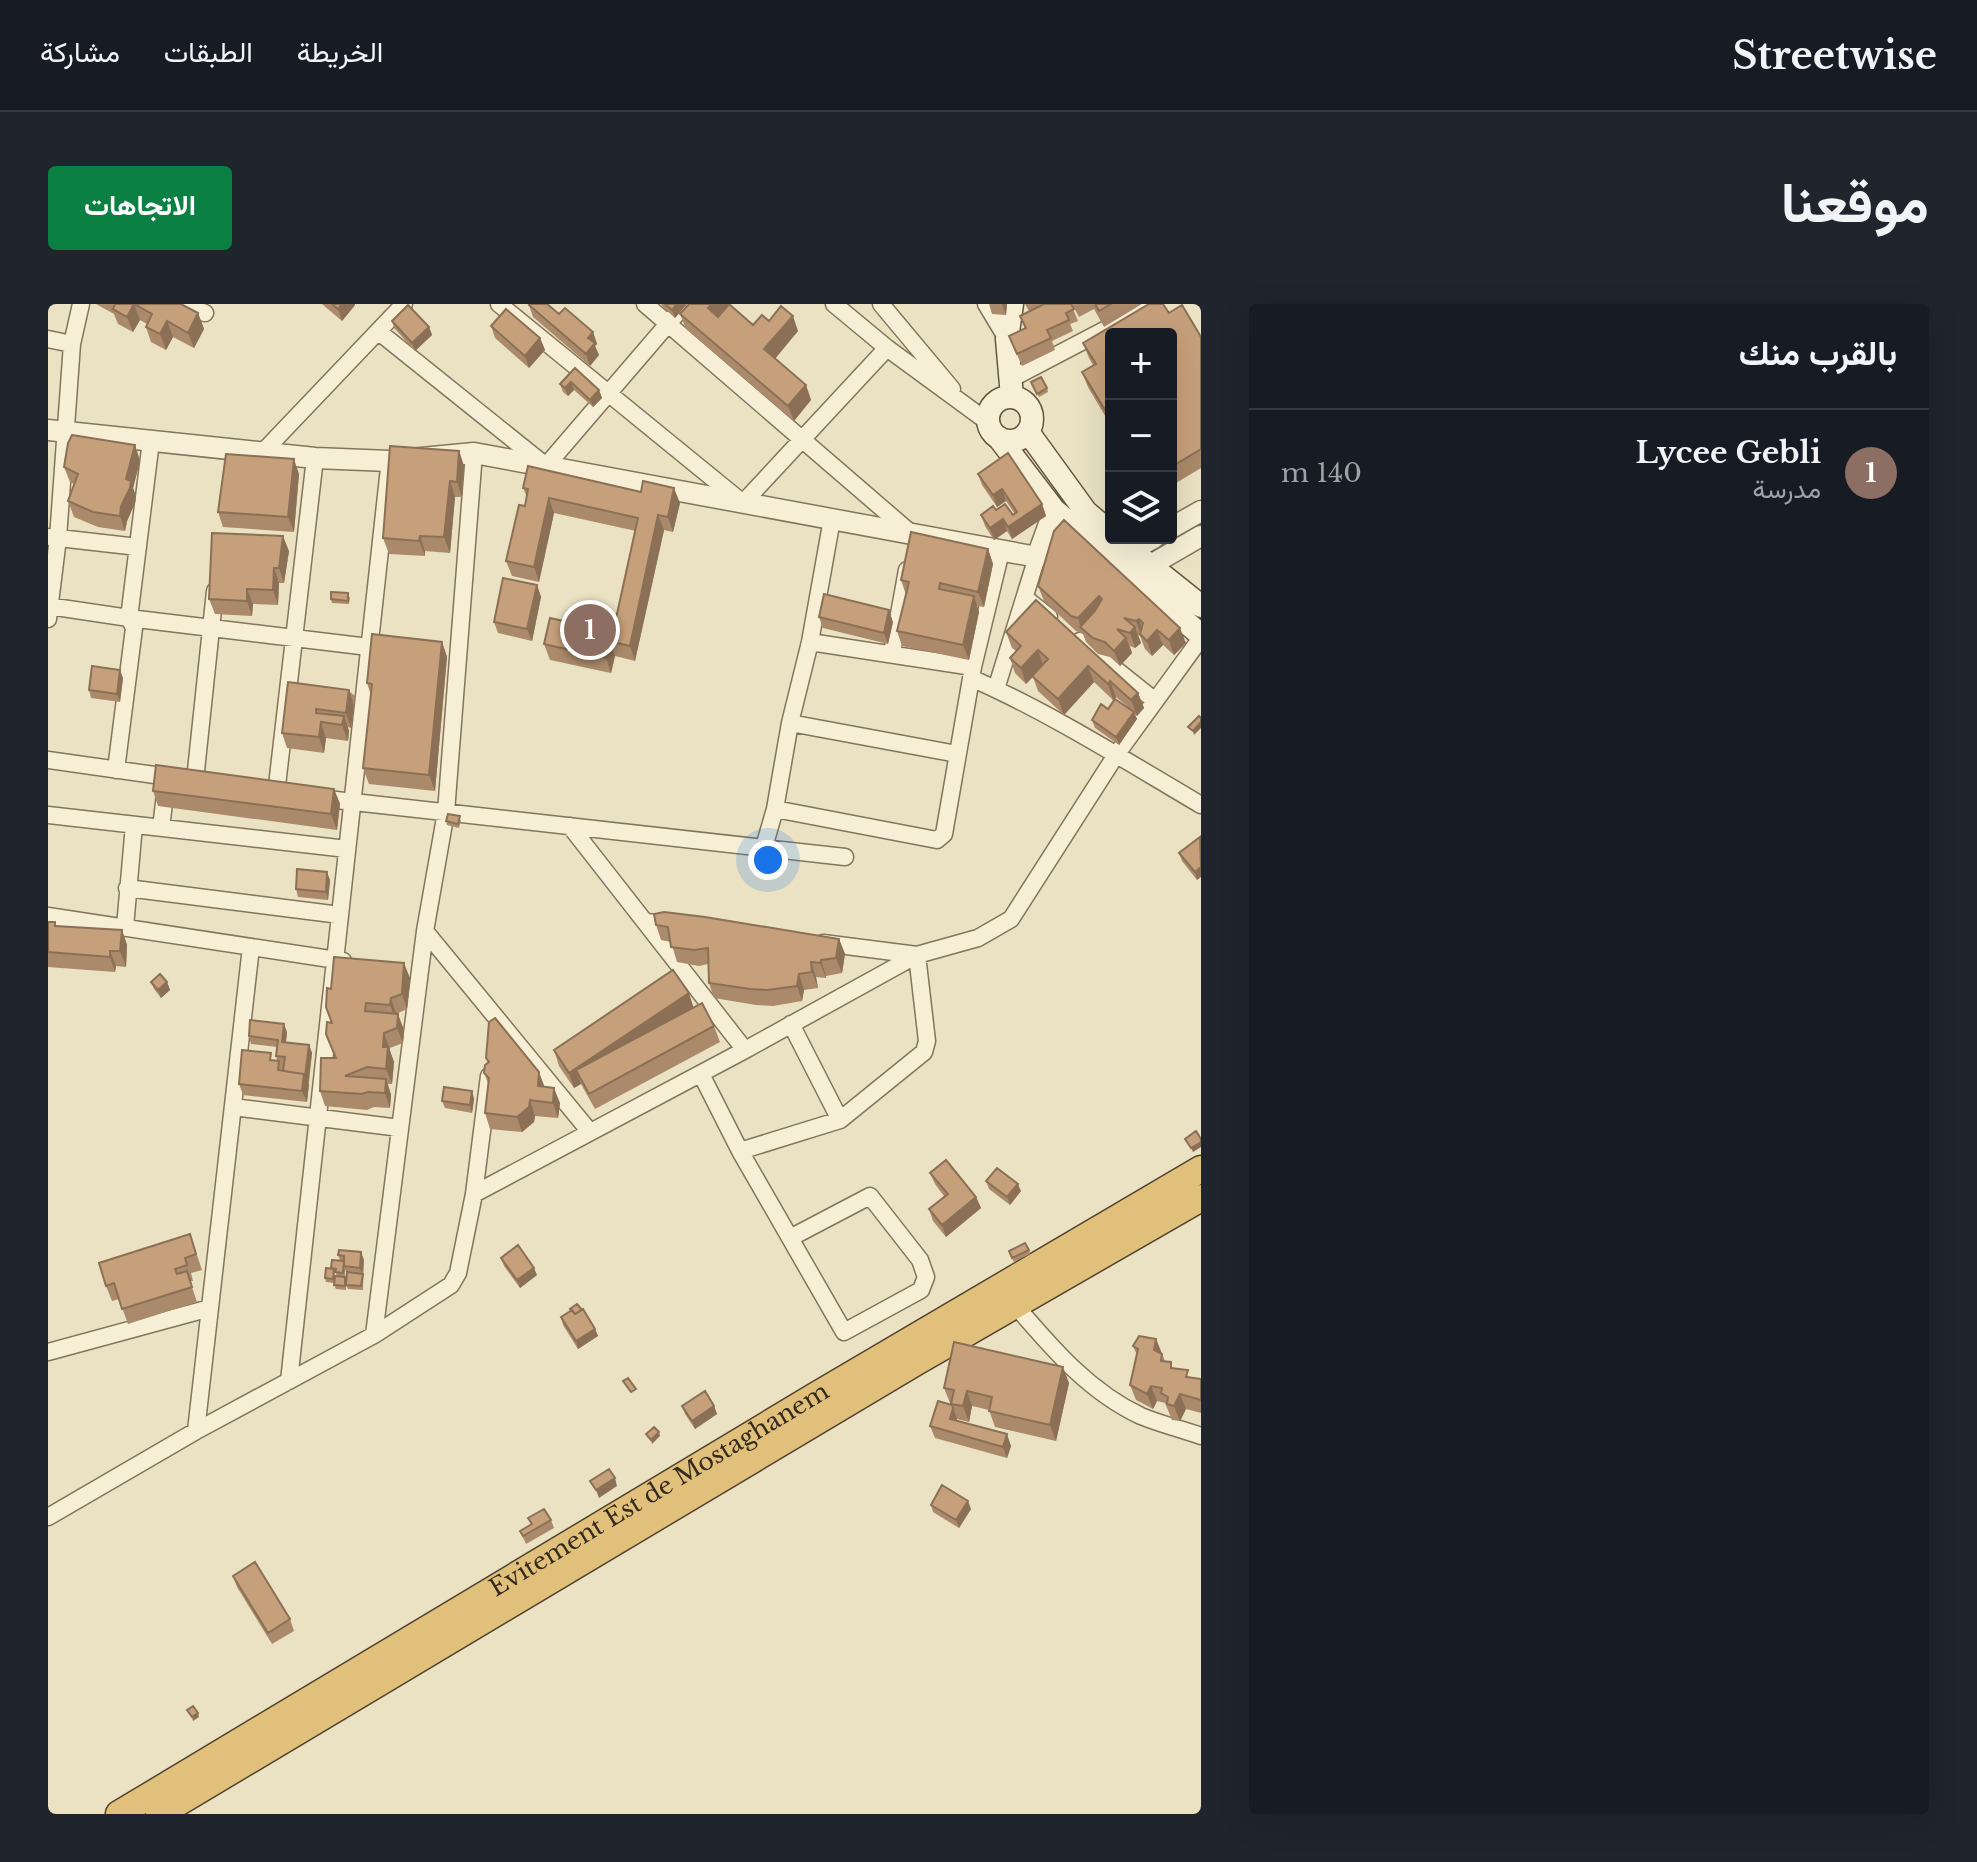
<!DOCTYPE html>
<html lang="ar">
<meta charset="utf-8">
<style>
body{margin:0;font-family:"Libre Baskerville",Vazirmatn,serif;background:#20242c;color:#f1f3f6;direction:rtl}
.controls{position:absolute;right:24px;top:24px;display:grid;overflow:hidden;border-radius:8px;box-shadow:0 8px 32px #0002}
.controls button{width:72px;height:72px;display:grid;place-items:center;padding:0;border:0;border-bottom:2px solid #363941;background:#171b24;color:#f1f3f6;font:40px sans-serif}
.you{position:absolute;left:720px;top:556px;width:28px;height:28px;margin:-20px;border:6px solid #fff;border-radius:50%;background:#1a73e8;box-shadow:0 0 0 12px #1a73e833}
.badge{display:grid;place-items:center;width:52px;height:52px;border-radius:50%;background:#0b8043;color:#fff;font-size:26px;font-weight:700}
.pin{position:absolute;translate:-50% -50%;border:4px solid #fff;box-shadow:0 2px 8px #0006}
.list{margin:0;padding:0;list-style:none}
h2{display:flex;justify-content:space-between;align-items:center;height:104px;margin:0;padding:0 32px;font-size:34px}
h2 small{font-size:26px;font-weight:400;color:#9ea1a6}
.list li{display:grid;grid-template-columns:52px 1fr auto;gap:24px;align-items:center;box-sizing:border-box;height:128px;padding:0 32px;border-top:2px solid #363941}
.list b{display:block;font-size:30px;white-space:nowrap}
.list p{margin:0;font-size:26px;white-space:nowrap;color:#9ea1a6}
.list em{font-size:26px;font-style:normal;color:#9ea1a6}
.icon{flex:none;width:44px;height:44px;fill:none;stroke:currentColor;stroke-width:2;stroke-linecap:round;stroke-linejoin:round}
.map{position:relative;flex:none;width:1153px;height:1510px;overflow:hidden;direction:ltr;border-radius:8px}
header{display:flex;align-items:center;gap:48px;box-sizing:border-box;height:112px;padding:0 40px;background:#171b24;border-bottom:2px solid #363941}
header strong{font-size:38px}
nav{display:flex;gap:44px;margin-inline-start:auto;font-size:28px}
.intro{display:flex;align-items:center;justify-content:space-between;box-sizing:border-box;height:192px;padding:0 48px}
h1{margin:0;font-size:56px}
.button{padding:20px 36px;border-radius:8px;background:#0b8043;color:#fff;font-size:28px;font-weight:700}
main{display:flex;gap:48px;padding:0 48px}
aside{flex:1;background:#171b24;border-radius:8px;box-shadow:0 8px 32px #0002}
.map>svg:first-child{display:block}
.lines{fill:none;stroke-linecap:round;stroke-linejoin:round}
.minor-casing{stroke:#83745b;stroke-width:19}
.tertiary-casing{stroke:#83745b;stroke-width:23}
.secondary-casing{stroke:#65553e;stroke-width:25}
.trunk-casing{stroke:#51422f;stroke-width:29}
.minor{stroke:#f6efd5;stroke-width:16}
.tertiary{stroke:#f6efd5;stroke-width:20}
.secondary{stroke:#f6efd5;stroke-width:22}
.trunk{stroke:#e0c07b;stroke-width:26}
.wall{fill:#aa8a6a}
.shaded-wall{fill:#8b7056}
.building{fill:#c6a07b;stroke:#8b7056;stroke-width:2}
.labels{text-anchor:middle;stroke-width:6;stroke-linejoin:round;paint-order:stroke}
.street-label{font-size:24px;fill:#342a1e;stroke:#f2ecd2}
</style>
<header>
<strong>Streetwise</strong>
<nav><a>الخريطة</a><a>الطبقات</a><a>مشاركة</a></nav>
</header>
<div class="intro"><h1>موقعنا</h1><a class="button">الاتجاهات</a></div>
<main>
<aside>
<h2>بالقرب منك<small></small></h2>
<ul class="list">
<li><span class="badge" style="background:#8d6e63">1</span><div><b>Lycee Gebli</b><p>مدرسة</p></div><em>140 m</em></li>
</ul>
</aside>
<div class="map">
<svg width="1153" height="1510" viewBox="0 0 1153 1510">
<rect width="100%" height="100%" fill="#eae2c3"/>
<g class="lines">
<!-- minor casing -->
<g class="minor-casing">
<path id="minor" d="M135 0 157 9
M451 0 695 199 839 44
M597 0 865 231
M786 0 839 44 940 118
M833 0 904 85
M938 0 959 35
M331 28 498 162 637 0
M0 35 24 40
M961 76 1106 0
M214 149 356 0
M2 233 90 243
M977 294 1001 313
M0 302 81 314 329 344
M0 315 10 234 24 40 33 0
M1032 337 1106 396
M762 338 925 363
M844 349 859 266
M923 374C1003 409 1078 457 1153 501
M948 385 989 253
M742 419 909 450
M0 456 128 474
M68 466 86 324 81 314 103 137
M147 476 167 287
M228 490 267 154
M270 494 797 553
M727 505 889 536 896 530 925 363 953 247
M0 511 299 545
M522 522 697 746
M113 524 118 482
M716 543 727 505 742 419 762 338 784 215
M79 584 292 611
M0 612 295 657
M599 618 629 622
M77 623 86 521
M377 627 542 828
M743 720 792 816
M653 770 692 847 792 816 876 748 879 737 869 651 775 639
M185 803 352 824
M692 847 796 1028 873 986 878 973 872 956 822 892 742 934
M426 890 697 746 869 651 930 634 963 615 1068 451 1153 334
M967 1001C1004 1044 1041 1088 1093 1112 1112 1120 1133 1125 1153 1132
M326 1031 377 627 398 508 426 149
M0 1048 162 1004
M241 1077 341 164
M148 1127 203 643
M0 1213 148 1127 326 1031 403 981 410 969 426 890 441 772"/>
</g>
<!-- tertiary casing -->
<g class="tertiary-casing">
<path id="tertiary" d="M0 126 267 154 342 157 426 149 989 253 1006 206
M1123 224 1153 207
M1071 253 1106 234
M1089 269 1153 232"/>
</g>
<!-- secondary casing -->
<g class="secondary-casing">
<path id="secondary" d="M964 0 959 35 964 93
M940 115a22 22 0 1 1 44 0a22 22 0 1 1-44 0Z
M980 128 1038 208 1063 229
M951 134 1006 206 1153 331
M1068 234 1153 302"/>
</g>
<!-- trunk casing -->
<g class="trunk-casing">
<g id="trunk">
<path id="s1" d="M71 1510 769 1091 1153 865"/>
<path d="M111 1510 868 1058 1153 894"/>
</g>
</g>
<!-- minor -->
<use href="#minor" class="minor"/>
<!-- tertiary -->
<use href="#tertiary" class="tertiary"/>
<!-- secondary -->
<use href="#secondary" class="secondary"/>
<!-- trunk -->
<use href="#trunk" class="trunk"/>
</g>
<!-- wall -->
<path class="wall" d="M48 0H133L150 9 156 25 146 44 125 33 118 46 103 38 98 23 99 20 92 16 85 28 70 20 66 10Z
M274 0H307V1L294 17Z
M613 0H639L627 14 615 3Z
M941 0H959L958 11 944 10Z
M977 0H1023L1030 17 1022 20 1025 27 1004 37 1007 46 974 62 961 32 977 25 972 12 981 7Z
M1024 0H1094L1056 23 1046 5 1031 13Z
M481 1 511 10 545 28 549 40 547 42 551 51 542 62 485 13Z
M682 1 705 21 721 17 750 27 727 54 758 81 763 96 746 117 638 25 632 10Z
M1121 9 1153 33V164L1123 182V30H1063V122L1040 83 1034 68 1045 61 1041 54 1035 39Z
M344 17 381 23 384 31 367 47 346 24Z
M443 22 492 34 497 46 481 64 447 34Z
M527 64 551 86 554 94 545 103 526 86 520 92 515 88 512 80Z
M983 78 999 84 1000 88 991 93Z
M87 141 92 157 85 184 88 192 87 199 79 217 77 227 50 223 26 213 20 197 26 180 22 178 16 163Z
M411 147 416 162 414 193H407L402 249 377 247V252L341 250 335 234Z
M251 170 246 228 175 223 170 208Z
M930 170 994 200 998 212 964 235 959 227 946 236 937 222 933 211 948 206 965 211 967 210 958 197 949 203 934 181Z
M475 184 632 199 625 228 616 226 587 357 567 352 563 369 502 356 496 340 565 328 588 227 506 209 491 278 464 272 458 257 477 202 479 193Z
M1006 227 1138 339 1126 351 1115 341 1104 352 1097 345 1092 332 1090 331 1093 339 1087 344 1082 342 1084 349 1072 362 1062 353 1050 350 1038 338 1035 330 1028 327 996 297 990 282Z
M940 245 945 260 936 303 929 302 931 308 921 356 854 342 849 327 858 291 853 276Z
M241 247 236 279H231L230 301 205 300 204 312 167 310 161 295Z
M489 281 493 293 484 337 450 329 446 318Z
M302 293 301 300 284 299 283 295Z
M988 296 1090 389 1096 404 1089 412 1086 410 1089 415 1071 441 1047 424 1044 416 1060 405 1080 403 1068 393 1065 396 1046 378 1016 411 990 387 985 373 978 380 967 369 962 354 968 347 964 344 958 328Z
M771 313 845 318 840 340 775 324Z
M394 338 399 353 387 487 321 480 315 464 323 391 319 379Z
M75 374 72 398 43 394 41 386Z
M240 378 301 387 307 392 306 398H305L306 401 303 424 300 423 301 427 300 437 278 434 276 449 239 444 234 429Z
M286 485 292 500 289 526 110 502 105 487Z
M413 516 411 524 399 521 398 517Z
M1152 533 1149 576 1134 557 1131 549Z
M282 576 280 596 250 593 248 585Z
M0 618H7L9 623 74 626 79 641 78 663 68 662 67 668 0 663Z
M608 621 791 635 797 650 794 669 778 672V674L768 673 770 684 756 686 754 697 725 702 708 701 666 694 661 679 660 660 651 662 629 658 623 638 613 636Z
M362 674 359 705 348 710 356 726 355 739 342 744V748L346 758 344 780H340L343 791 342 804 326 803 319 806 277 802 272 787 287 754 283 685Z
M103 678H119L122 686 113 694 106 685Z
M646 703 666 722 672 738 547 805 533 780 526 784 511 762 506 746Z
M239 728 238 738 261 741 264 749 259 798 195 791 191 780 225 756H229L228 752 229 743 203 740 201 732Z
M438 754 496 782 512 799 510 814 487 812 486 818 474 828 442 825 437 809 440 779 436 769 440 759Z
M424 787 426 795 424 809 397 804 394 797Z
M882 869 928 893 933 904 898 933 885 917 881 905 896 892 887 880Z
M938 877 973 887 962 901 941 885Z
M142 930 154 966 143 969 145 977H142L149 998 80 1020 71 995 64 997 58 982Z
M981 946 982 950 966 958 962 951Z
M290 951 316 956 315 986 300 985 298 981V986L288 985 286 981 297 973 299 977V970L297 966V973L289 972 287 968 286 979 278 978 277 974 284 965 292 956Z
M453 954 489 971 472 984 456 962Z
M513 1013 547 1025 550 1032 530 1045 515 1021Z
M1108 1035 1117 1057 1125 1064 1142 1073 1153 1075V1109L1138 1105 1132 1117 1124 1116 1117 1099 1109 1097 1105 1105 1088 1096 1082 1081 1089 1051 1085 1042Z
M1021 1079 1008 1137 947 1123 941 1106 924 1102 921 1118 909 1115V1116L963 1142 959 1154 887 1134 882 1122 904 1101 902 1099 896 1084Z
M634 1102H666L669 1110 647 1125 637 1110Z
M883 1201 923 1205 911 1224 885 1208Z
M480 1214 503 1216 506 1224 478 1240 472 1227 483 1221Z
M185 1272 242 1315 246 1327 224 1340 189 1283Z"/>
<!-- shaded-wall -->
<path class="shaded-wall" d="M86 0 92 16 85 28 79 13Z
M294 0H307V1L294 17 290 5Z
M629 0H639L627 14 624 6Z
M664 0H682L666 20 660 4Z
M954 0H959L958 11Z
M150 9 156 25 146 44 140 29Z
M745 12 750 27 722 61 716 45Z
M119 17 125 33 118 46 112 30Z
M381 23 384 31 367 47 364 39Z
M545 28 549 40 547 42 551 51 542 62 538 50 540 34Z
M492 34 497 46 481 64 477 52Z
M523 78 526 86 520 92 517 84Z
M758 81 763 96 746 117 740 102Z
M551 86 554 94 545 103 542 96Z
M87 141 92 157 85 184 88 192 87 199 79 217 77 227 72 212 78 175Z
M411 147 416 162 414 193 409 178Z
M246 155 251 170 246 228 240 213Z
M402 177 407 193 402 249 396 233Z
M626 184 632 199 625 228 620 213Z
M954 185 958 197 949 203 945 191Z
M501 194 506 209 491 278 486 263Z
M994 200 998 212 964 235 960 223Z
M610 211 616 226 587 357 582 342Z
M955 215 959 227 946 236 942 224Z
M235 232 241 247 236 279 231 264Z
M372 232 377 247V252L371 237Z
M940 245 945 260 936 303 930 288Z
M226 264 231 279 230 301 225 286Z
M489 281 493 293 484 337 479 325Z
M199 285 205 300 204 312 199 297Z
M926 292 931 308 921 356 915 341Z
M1051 292 1056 307 1033 324 1030 314Z
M841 306 845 318 840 340 836 329Z
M1091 315 1096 330 1094 333 1088 317Z
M1087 323 1093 339 1087 344 1082 329Z
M1132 324 1138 339 1126 351 1121 336Z
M1109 326 1115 341 1104 352 1099 337Z
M1078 334 1084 349 1072 362 1066 347Z
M561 337 567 352 563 369 558 354Z
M394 338 399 353 387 487 381 471Z
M990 346 995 361 978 380 973 364Z
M1040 362 1046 378 1016 411 1010 395Z
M72 366 75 374 72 398 69 390Z
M1062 377 1068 393 1065 396 1060 380Z
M301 386 306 401 303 424 298 409Z
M1090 389 1096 404 1089 412 1083 396Z
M268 405 278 434 276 449 271 433Z
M1086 408 1089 415 1071 441 1068 433Z
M296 412 301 427 300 437 294 421Z
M1153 418V424L1146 431 1145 427Z
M286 485 292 500 289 526 283 510Z
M1153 563V573L1149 576 1147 568Z
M279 568 282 576 280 596 278 588Z
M74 626 79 641 78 663 72 647Z
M791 635 797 650 794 669 788 654Z
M62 647 68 662 67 668 62 653Z
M773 656 778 672V674L772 659Z
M763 658 768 673 770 684 764 668Z
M356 659 362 674 359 705 354 690Z
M751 670 756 686 754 697 749 682Z
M119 678 122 686 113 694 110 686Z
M641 689 646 705 528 766 533 780 526 784 521 769Z
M343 694 348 710V716L342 701Z
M350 710 356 726 355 739 349 724Z
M236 720 239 728 237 745 234 738Z
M336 729 346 758 344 780 338 765 335 743Z
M261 741 264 749 260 780 257 772Z
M491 768 497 784 490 782Z
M256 770 261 781 259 798 254 787Z
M338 775 343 791 342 804 337 789Z
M506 784 512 799 510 814 505 799Z
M424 787 426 795 424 809 422 801Z
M482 796 487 812 486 818 474 828 469 813Z
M1153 838V843L1145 848 1143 844Z
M970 880 973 887 962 901 959 893Z
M928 893 933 904 898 933 894 921Z
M313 948 316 956 314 971 312 964Z
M486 964 489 971 472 984 469 976Z
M547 1025 550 1032 530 1045 528 1037Z
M1108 1035 1114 1050 1106 1046Z
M1015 1063 1021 1079 1008 1137 1002 1121Z
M1103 1082 1109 1097 1105 1105 1099 1090Z
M919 1087 924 1102 921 1118 915 1102Z
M1132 1090 1138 1105 1132 1117 1126 1102Z
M666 1102 669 1110 647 1125 644 1117Z
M905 1104 909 1115 907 1126 902 1115Z
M611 1128 612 1132 604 1140 603 1136Z
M959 1130 963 1142 959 1154 955 1143Z
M567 1174 569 1182 551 1194 548 1186Z
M920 1197 923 1205 911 1224 908 1216Z
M150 1409 151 1413 145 1417 144 1413Z"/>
<!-- building -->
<path class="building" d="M67 0H133L150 9 140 29 119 17 112 30 98 23 104 10 86 0 79 13 65 5Z
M284 0H294L290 5Z
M482 0H499L511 10 517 4 545 28 540 34 547 39 538 50 481 1Z
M617 0H629L624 6Z
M641 0H664L660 4 670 13 681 0 705 21 714 11 721 17 733 2 745 12 716 45 758 81 740 102 632 10Z
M996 0H1023L1026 5 1018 9 1021 16 999 26 1003 34 969 50 961 32 978 24 972 12Z
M1047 0H1063L1051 7Z
M1101 0H1115L1121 9 1134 1 1153 33V145L1123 163V30H1063V116L1034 68 1048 60 1035 39Z
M360 1 381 23 364 39 344 17Z
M458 5 492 34 477 52 443 22Z
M527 64 551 86 542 96 523 78 517 84 512 80Z
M993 73 999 84 989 90 983 78Z
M24 131 87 141 78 175 83 177 82 184 73 202 72 212 45 208 20 197 30 170 16 163 20 139Z
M342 142 411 147 409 178 402 177 396 233 372 232 371 237 335 234Z
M960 149 994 200 960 223 955 215 942 224 933 211 945 202 948 206 957 200 965 211 969 208 954 185 945 191 930 170Z
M178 150 246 155 240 213 170 208Z
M480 162 593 188 595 177 626 184 620 213 610 211 582 342 561 337 558 354 496 340 502 314 565 328 590 214 501 194 486 263 458 257 471 201 477 202 480 185 475 184Z
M1016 216 1132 324 1121 336 1109 326 1099 337 1092 330 1095 319 1091 315 1088 317 1076 314 1087 323 1082 329 1069 325 1078 334 1066 347 1057 338 1045 334 1032 323 1047 307 1054 295 1051 292 1030 314 1023 312 990 282 1006 227Z
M863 228 940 245 930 288 892 279 891 285 926 292 915 341 849 327 861 278 853 276Z
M164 229 235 232 231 264H226L225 286 199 285V297L161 295Z
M455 274 489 281 479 325 446 318Z
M283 288 300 289V297L283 295Z
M776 290 841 306 836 329 771 313Z
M988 296 1090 389 1083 396 1062 377 1060 380 1040 362 1010 395 984 372 1000 355 990 346 973 364 962 354 973 342 958 328Z
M324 330 394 338 381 471 315 464 324 380 319 379Z
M44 362 72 366 69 390 41 386Z
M240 378 301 386 298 409 268 405V409L296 412 294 421 273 418 271 433 234 429Z
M1067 395 1086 408 1068 433 1044 416 1053 400 1060 405Z
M1151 412 1153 414V418L1145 427 1140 423Z
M108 461 286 485 283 510 105 487Z
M400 510 412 512 410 520 398 517Z
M1152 533 1153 563 1147 568 1131 549Z
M249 565 279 568 278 588 248 585Z
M616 608 657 613 791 635 788 654 773 656 772 659 763 658 764 668 751 670 749 682 719 686 702 685 661 679 660 644 646 646 623 643 620 623 608 621 606 610Z
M0 618H7V622L74 626 72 647H62V653L0 648Z
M286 653 356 659 354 690 343 694 342 701 318 699 317 707 350 710 349 724 336 729 335 743H340L338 765 319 763 297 772 338 775 337 789 320 788 314 790 272 787 273 754H288L278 730 279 718 284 719 278 703 279 684 283 685Z
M625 666 641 689 521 769 506 746Z
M112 670 119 678 110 686 103 678Z
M654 699 666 722 541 790 528 766Z
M447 714 491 768 490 782 506 784 505 799 482 796 481 803 469 813 437 809 441 774 436 769 437 761 441 758 438 754 441 718Z
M202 716 236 720 234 738 261 741 257 772H256V770L235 767 237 753 228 752 230 736 201 732Z
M194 746 223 749 222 756 231 757 230 766 256 770 254 787 191 780Z
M396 783 424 787 422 801 394 797Z
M1148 827 1153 835V838L1143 844 1137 835Z
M898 856 928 893 894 921 881 905 900 890 882 869Z
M949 864 970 880 959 893 938 877Z
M142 930 148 950 137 954 139 961 127 965 129 970 139 967 144 983 74 1005 66 979 58 982 51 959Z
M977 939 981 946 964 954 961 947Z
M470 941 486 964 469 976 453 954Z
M291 946 313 948 312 964 296 962V952L290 951Z
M284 956 296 957 295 969 287 968 288 965 283 964Z
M278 964 286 965 285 975 277 974Z
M299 968 315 970 313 982 298 981Z
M287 972 297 973V982L286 981Z
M529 1000 534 1006 527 1010 522 1005Z
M535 1005 547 1025 528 1037 513 1013 524 1006 527 1010Z
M1091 1032 1108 1035 1106 1046 1114 1050 1113 1057 1123 1058V1064L1140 1066 1138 1073 1153 1075V1096L1132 1090 1126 1102 1119 1100 1120 1093 1113 1089 1114 1084 1103 1082 1099 1090 1082 1081 1090 1045 1085 1042Z
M906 1038 1015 1063 1002 1121 941 1107 944 1093 919 1087 915 1102 903 1100 906 1086 896 1084Z
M580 1074 588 1085 583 1088 575 1077Z
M657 1087 666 1102 644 1117 634 1102Z
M890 1097 904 1101 905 1104 902 1115 959 1130 955 1143 882 1122Z
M606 1123 611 1128 603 1136 598 1130Z
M561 1165 567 1174 548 1186 542 1177Z
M894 1181 920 1197 908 1216 883 1201Z
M496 1205 503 1216 475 1232 472 1227 484 1220 480 1214Z
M207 1258 242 1315 220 1329 185 1272Z
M145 1402 150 1409 144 1413 139 1406Z"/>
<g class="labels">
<!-- street labels -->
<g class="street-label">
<text dy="8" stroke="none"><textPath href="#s1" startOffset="630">Evitement Est de Mostaghanem</textPath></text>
</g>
</g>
</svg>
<div class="controls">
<button>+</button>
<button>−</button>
<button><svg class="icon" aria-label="layers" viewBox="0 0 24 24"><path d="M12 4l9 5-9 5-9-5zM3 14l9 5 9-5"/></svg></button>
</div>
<div class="you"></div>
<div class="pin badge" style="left:542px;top:326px;background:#8d6e63">1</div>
</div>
</main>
